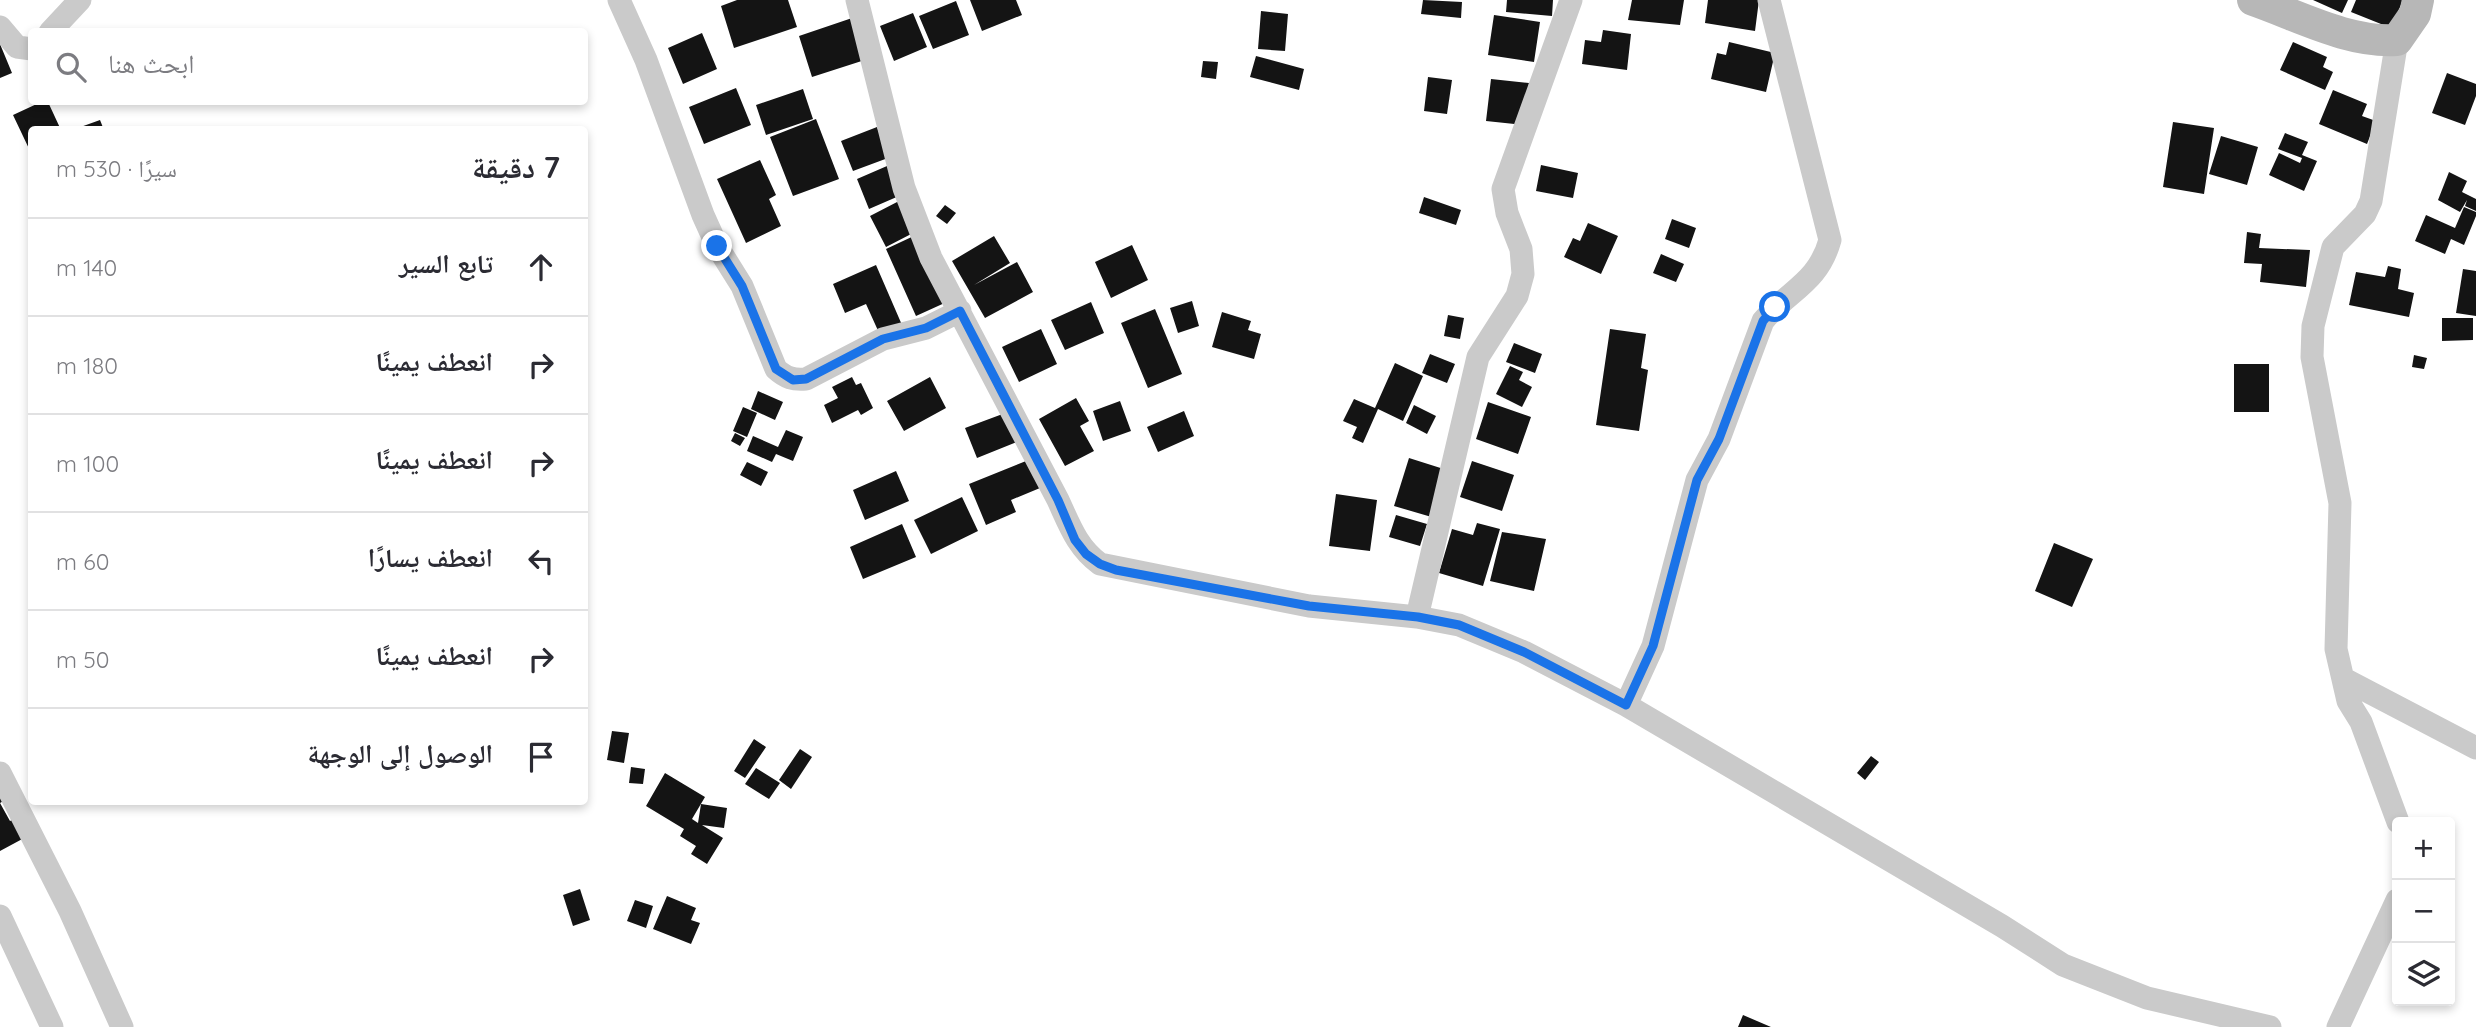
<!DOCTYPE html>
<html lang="ar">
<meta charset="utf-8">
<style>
body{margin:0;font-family:Quicksand,"Noto Naskh Arabic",sans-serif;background:#f2f2f3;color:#2b2b33;direction:rtl}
.controls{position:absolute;right:21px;bottom:21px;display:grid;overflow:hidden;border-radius:7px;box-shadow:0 4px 10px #0003}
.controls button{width:63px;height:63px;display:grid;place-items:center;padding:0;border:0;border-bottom:2px solid #e1e1e2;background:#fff;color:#2b2b33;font:35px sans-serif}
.stop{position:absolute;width:21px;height:21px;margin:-16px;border:5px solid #1a73e8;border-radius:50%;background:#fff}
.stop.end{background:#1a73e8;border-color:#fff;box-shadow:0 2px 7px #0008}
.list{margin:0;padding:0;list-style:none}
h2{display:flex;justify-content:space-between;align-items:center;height:91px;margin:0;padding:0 28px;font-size:30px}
h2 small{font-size:23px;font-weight:400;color:#7c7c81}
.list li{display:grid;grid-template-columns:46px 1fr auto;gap:21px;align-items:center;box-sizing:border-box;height:98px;padding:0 28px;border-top:2px solid #e1e1e2}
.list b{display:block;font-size:26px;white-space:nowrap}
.list em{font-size:23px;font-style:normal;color:#7c7c81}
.icon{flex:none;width:38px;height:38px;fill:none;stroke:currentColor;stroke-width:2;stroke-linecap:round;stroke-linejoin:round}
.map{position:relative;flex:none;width:2476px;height:1027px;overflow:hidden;direction:ltr}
.search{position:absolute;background:#fff;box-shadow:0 4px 10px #0003;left:28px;top:28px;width:560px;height:77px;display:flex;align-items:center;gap:18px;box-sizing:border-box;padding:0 24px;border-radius:7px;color:#7c7c81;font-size:26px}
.panel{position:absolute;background:#fff;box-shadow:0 4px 10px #0003;left:28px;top:126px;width:560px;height:679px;border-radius:7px;direction:rtl}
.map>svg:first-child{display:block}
.building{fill:#141414}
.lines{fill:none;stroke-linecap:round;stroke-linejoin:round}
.street{stroke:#cacaca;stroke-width:23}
.secondary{stroke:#b7b7b7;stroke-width:32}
.route{stroke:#1a73e8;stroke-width:9}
</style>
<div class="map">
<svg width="2476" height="1027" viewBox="0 0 2476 1027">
<rect width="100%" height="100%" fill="#fff"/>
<!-- building -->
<path class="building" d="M737 0H788L797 27 734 48 721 6Z
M970 0H1016L1022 15 982 31Z
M1423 0 1462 2 1461 18 1421 14Z
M1507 0H1553L1552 16 1506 12Z
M1632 0H1684L1680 25 1628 20Z
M1708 0H1759L1755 31 1705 23Z
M2313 0H2348L2342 13Z
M2356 0H2403L2391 28 2351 12Z
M956 1 969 35 933 49 919 16Z
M1261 11 1288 14 1285 51 1258 49Z
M913 13 927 47 894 61 880 26Z
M1494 15 1540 22 1534 62 1488 55Z
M858 16 871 58 812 77 799 36Z
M1603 30 1631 34 1627 70 1582 64 1585 40 1601 42Z
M702 33 717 69 683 84 668 48Z
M1729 42 1775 53 1766 92 1711 79 1717 53 1726 55Z
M2293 42 2327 57 2323 67 2333 72 2325 90 2280 70Z
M0 44 12 73 0 78Z
M1256 56 1304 69 1299 90 1250 77Z
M1203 61 1218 62 1216 79 1201 77Z
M2447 73 2476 84V96L2465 125 2432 113Z
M1428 77 1452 80 1447 114 1424 111Z
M1491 79 1529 83 1524 125 1486 121Z
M736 88 751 125 704 144 689 107Z
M803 89 813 119 766 135 756 105Z
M2333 90 2367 104 2362 116 2376 121 2367 144 2319 124Z
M41 102H48L61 130H32V155L13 115Z
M816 119 839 179 793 196 770 137Z
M100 120 104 130H75V129Z
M2173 122 2214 128 2204 194 2163 187Z
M877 127 888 158 853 171 841 141Z
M2285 133 2308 142 2302 155 2317 161 2304 191 2269 175 2279 153 2300 163 2302 158 2278 149Z
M2221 136 2258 147 2247 185 2209 174Z
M760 160 776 195 769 199 781 226 746 243 717 179Z
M1541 165 1578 173 1573 198 1536 191Z
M887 166 899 196 869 209 857 179Z
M2449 172 2467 181 2462 192 2476 199V211L2465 206 2467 200 2460 212 2438 200Z
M1424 197 1461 210 1456 225 1419 213Z
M899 201 915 232 886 247 870 216Z
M945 205 956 213 947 224 936 216Z
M2464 207 2476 212V216L2464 245 2451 239 2445 254 2415 241 2426 215 2455 228Z
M1672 219 1696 228 1689 248 1665 239Z
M1588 223 1618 236 1601 274 1564 257 1573 238 1580 241Z
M2247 232 2261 234 2259 248 2310 250 2306 287 2260 282 2262 264 2244 263Z
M918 234 949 301 916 316 886 249Z
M994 236 1010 263 974 285 1017 262 1033 292 985 318 952 261Z
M1132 245 1148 280 1111 298 1095 262Z
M1661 254 1684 264 1676 282 1653 273Z
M876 265 902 325 880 335 866 304 845 313 833 284Z
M2388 266 2401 269 2398 289 2414 293 2409 317 2349 305 2356 272 2385 277Z
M2463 269 2476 271V316L2456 313Z
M1192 301 1199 326 1178 333 1170 308Z
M1091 302 1104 333 1065 350 1051 320Z
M1155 309 1182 374 1148 388 1121 323Z
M1222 312 1251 321 1248 330 1261 334 1254 359 1212 347Z
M1448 315 1464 318 1460 339 1444 336Z
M2442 318H2473V340L2442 341Z
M1041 329 1057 364 1019 382 1002 347Z
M1610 329 1646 334 1641 368 1648 370 1639 431 1596 425Z
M1514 343 1542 354 1535 373 1506 362Z
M1430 354 1455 364 1447 383 1422 373Z
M2414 355 2427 358 2424 369 2412 367Z
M1395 363 1423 376 1403 421 1378 409 1363 443 1352 438 1357 427 1343 421 1354 399 1375 408Z
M2234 364H2269V412H2234Z
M1510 366 1523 372 1519 380 1532 387 1522 407 1496 394Z
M852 377 856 385 861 383 873 408 861 415 858 410 832 423 824 405 838 398 832 387Z
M930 377 946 408 904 431 887 401Z
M758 391 783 402 775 420 751 409Z
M1076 398 1089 421 1080 426 1094 451 1065 466 1039 419Z
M1120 401 1131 431 1103 441 1093 411Z
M1488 402 1531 417 1518 454 1476 439Z
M1414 405 1436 416 1427 434 1406 423Z
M743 407 757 413 747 437 733 431Z
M1016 409 1027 438 977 458 965 428Z
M1184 411 1194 436 1158 452 1147 427Z
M786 430 803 437 793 461 776 454 772 462 747 451 753 436 778 447Z
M735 433 745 438 740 446 731 441Z
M1041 455 1052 483 1011 500 1016 512 986 525 969 484Z
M1409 458 1450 471 1435 518 1394 506Z
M1472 461 1514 475 1502 511 1460 497Z
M747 462 768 472 761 486 740 475Z
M896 471 909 501 865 520 853 490Z
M1336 494 1377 500 1370 551 1329 546Z
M962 497 978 531 931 554 914 520Z
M1396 515 1427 524 1420 546 1389 537Z
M1477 523 1500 529 1483 586 1439 573 1452 529 1473 535Z
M902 524 916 557 863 579 850 547Z
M1502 532 1546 539 1534 591 1490 581Z
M2054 543 2093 559 2072 607 2035 591Z
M612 731 629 733 624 763 607 760Z
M754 739 766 747 745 778 734 771Z
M800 749 812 757 791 789 779 780Z
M1871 756 1879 762 1865 780 1857 773Z
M631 767 645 769 643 784 629 783Z
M756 768 780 783 769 799 745 784Z
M665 773 705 797 692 819 698 823 701 804 727 808 724 828 702 825 723 838 707 864 691 854 696 846 680 836 684 829 646 806Z
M0 785 7 799 0 803 10 821 16 818 26 837 0 851Z
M580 889 590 920 573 926 563 895Z
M667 896 696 908 691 920 700 923 691 944 653 929Z
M635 900 653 906 646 928 627 921Z
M1743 1015 1771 1027H1738Z"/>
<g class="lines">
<!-- street -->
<path class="street" d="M619 0 646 60 703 215 717 246 742 286 776 369C786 378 793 380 806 379L883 339 926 328 960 311
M857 0 904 188 931 258 1058 500C1070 526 1077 547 1100 564L1309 606 1417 617 1459 625 1524 652 1626 705 2002 926 2063 965 2147 998 2270 1027
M0 27 17 47 32 49
M50 32 80 0
M2397 40 2371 201 2365 214 2333 247 2313 326 2312 357 2340 503 2336 649 2348 701 2361 722 2398 822
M1417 617 1478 357 1517 296 1523 274 1521 249 1507 213 1503 189 1571 0
M2344 679 2476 748
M1626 705 1653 646 1697 480 1719 439 1763 321C1789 290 1818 283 1830 240L1769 0
M0 773 70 911 122 1027
M0 916 52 1027
M2338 1027 2397 900"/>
<!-- secondary -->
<path class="secondary" d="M2253 0C2299 16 2348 43 2397 40L2415 14 2418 0"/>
</g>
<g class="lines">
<!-- route -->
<path class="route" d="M717 246 742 286 776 369 793 380 806 379 883 339 926 328 960 311 1058 500 1075 540 1086 554 1100 564 1116 570 1309 606 1418 617 1459 625 1524 652 1626 705 1653 646 1697 480 1719 439 1763 321 1775 307"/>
</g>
</svg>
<div class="controls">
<button>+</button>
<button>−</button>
<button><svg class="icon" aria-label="layers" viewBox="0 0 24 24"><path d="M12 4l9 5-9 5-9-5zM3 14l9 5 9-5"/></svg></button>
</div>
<div class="stop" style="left:1775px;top:307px"></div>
<div class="stop end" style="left:717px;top:246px"></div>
<div class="search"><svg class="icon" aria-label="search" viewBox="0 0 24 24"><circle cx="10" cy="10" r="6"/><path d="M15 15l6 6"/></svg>ابحث هنا</div>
<section class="panel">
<h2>7 دقيقة<small>سيرًا · 530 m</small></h2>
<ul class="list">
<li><svg class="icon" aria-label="ahead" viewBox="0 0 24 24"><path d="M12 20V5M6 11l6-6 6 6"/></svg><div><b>تابع السير</b></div><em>140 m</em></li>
<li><svg class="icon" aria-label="right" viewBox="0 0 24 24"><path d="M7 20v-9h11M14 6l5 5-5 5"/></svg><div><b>انعطف يمينًا</b></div><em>180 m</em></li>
<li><svg class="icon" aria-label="right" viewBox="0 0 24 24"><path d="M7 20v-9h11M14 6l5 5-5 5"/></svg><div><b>انعطف يمينًا</b></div><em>100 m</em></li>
<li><svg class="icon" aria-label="left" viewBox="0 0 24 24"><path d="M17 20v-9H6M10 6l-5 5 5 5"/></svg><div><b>انعطف يسارًا</b></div><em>60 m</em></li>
<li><svg class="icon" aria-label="right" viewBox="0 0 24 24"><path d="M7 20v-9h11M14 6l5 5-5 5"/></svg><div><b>انعطف يمينًا</b></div><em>50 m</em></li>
<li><svg class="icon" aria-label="arrive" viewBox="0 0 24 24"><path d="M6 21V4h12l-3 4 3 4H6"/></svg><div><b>الوصول إلى الوجهة</b></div></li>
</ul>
</section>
</div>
